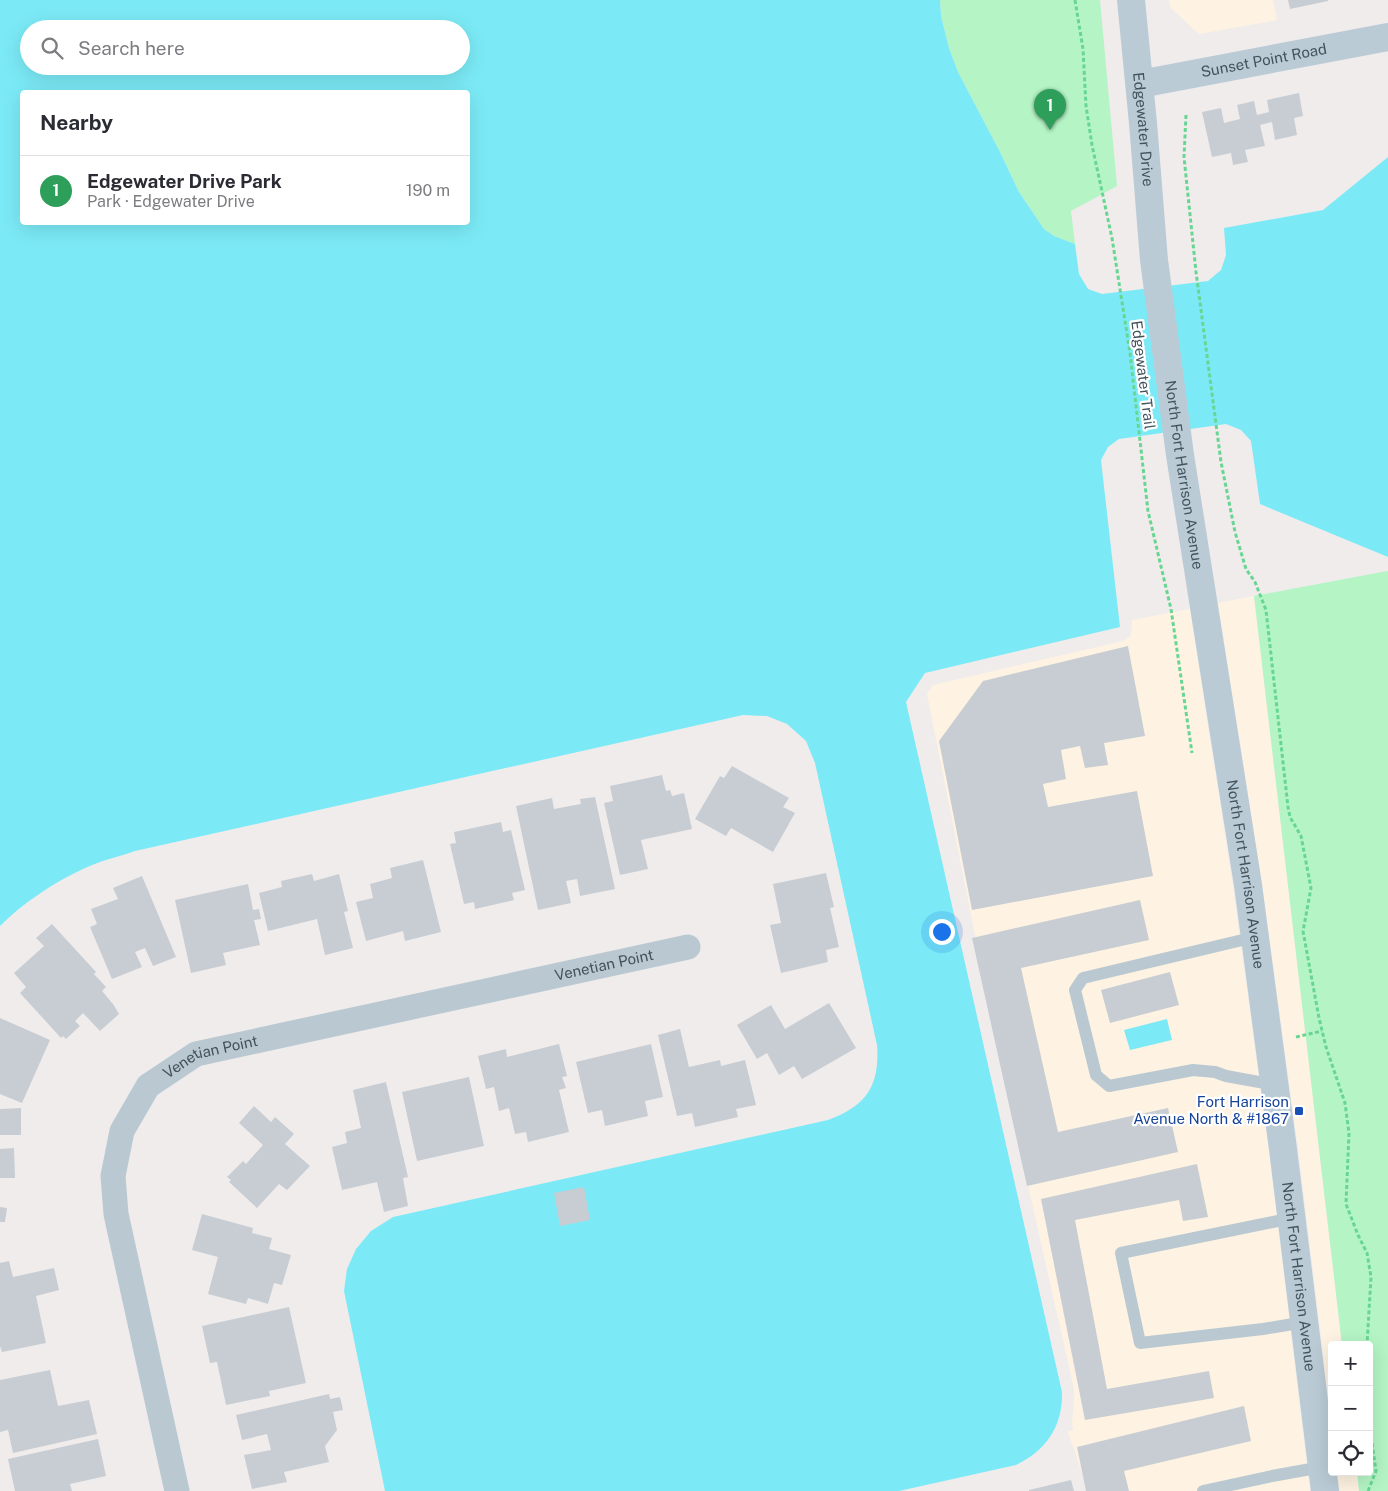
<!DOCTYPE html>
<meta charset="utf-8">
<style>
body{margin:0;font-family:"Public Sans",sans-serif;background:#f2f2f3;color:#2b2b33}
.controls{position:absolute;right:15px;bottom:15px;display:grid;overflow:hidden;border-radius:5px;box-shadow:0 5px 20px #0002}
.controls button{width:45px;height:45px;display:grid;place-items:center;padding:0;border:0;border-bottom:1px solid #e1e1e2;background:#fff;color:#2b2b33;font:25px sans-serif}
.you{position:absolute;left:941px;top:931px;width:18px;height:18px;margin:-12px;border:4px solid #fff;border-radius:50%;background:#1a73e8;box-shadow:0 0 0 8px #1a73e833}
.badge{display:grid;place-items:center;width:32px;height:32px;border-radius:50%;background:#d93025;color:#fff;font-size:16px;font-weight:700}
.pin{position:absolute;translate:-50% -41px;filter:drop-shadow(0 1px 2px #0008)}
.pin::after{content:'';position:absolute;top:26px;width:18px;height:15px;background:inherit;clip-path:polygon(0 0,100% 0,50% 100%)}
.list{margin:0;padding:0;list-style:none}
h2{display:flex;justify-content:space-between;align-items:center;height:65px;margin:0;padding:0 20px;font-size:21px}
h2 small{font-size:16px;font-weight:400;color:#7c7c81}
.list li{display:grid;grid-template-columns:32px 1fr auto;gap:15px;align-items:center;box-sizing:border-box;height:70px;padding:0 20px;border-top:1px solid #e1e1e2}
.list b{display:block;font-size:19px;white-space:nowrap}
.list p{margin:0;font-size:16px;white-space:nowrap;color:#7c7c81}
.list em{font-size:16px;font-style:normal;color:#7c7c81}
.icon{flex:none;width:28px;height:28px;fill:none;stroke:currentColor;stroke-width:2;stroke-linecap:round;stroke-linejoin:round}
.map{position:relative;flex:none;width:1388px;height:1491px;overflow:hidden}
.search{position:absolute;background:#fff;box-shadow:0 5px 20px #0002;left:20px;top:20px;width:450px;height:55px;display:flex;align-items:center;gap:12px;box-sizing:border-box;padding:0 18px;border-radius:28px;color:#7c7c81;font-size:19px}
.panel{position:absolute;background:#fff;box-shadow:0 5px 20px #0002;left:20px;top:90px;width:450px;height:135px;border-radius:5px}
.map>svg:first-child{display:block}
.commercial{fill:#fef3e2}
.green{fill:#b4f4c5}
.water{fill:#7beaf6;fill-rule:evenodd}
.building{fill:#c7cdd2}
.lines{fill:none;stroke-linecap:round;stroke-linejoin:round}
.path{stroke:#68d693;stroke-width:3;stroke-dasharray:4 2.5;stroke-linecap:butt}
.service{stroke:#bac9d1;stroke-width:12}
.minor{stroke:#bac9d1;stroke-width:25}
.secondary{stroke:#bacbd6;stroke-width:28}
.transit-dot{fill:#1a4fb4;stroke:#fff;stroke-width:2}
.labels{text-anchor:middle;stroke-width:4.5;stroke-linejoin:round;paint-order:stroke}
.street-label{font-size:15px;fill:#42535c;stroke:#fff}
.transit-label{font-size:15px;fill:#164399;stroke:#fff;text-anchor:end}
</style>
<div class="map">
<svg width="1388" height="1491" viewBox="0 0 1388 1491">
<rect width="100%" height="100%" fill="#f0ecec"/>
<!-- commercial -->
<path class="commercial" d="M1169 0H1273L1277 20 1199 34 1170 7Z
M1254 596 1342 1345H1332V1427L1298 1148 1262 884 1218 603Z
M1190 609 1233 887 1269 1151 1310 1491H1088L1068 1432 1073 1430 1072 1421 1074 1405V1389L1002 1070 927 694 933 685 1123 641 1130 637 1131 634 1132 620Z
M1337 1472H1357L1359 1491H1340Z"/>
<!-- green -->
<path class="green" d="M940 0H1100L1117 186 1071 211 1075 244 1054 236 1044 229 1019 192 1000 152 958 72 949 48 941 16Z
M1387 571H1388V1491H1359L1357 1472H1369V1345H1342L1254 596Z"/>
<!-- water -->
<path class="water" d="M0 0H940L941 16 949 48 958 72 1000 152 1019 192 1044 229 1054 236 1075 244 1079 274 1088 289 1102 294 1208 281 1221 270 1226 255 1224 228 1323 210 1388 157V557L1260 504 1251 441 1241 430 1226 424 1119 439 1108 447 1101 460 1120 627 925 673 906 702 1062 1392C1063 1426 1046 1451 1016 1465L899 1491H385L344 1291 347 1269 356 1249 371 1231 393 1217 828 1120C866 1106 880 1086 877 1045L815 763 806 741 787 724 767 716 743 715 135 851C118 857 99 861 83 869 53 883 23 903 0 926ZM29 29H461V66H29ZM22 92H468V222H22Z
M1167 1019 1172 1040 1130 1050 1124 1030Z"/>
<!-- building -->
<path class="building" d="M1288 0H1328V1L1290 9Z
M1299 93 1303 116 1294 118 1297 135 1275 140 1272 122 1260 125 1265 146 1245 150 1248 162 1233 165 1231 153 1212 157 1202 112 1221 108 1224 123 1240 119 1237 105 1254 101 1257 115 1269 112 1267 100Z
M1128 646 1145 736 1104 743 1108 765 1085 768 1080 746 1061 750 1066 779 1043 784 1048 807 1137 791 1153 876 972 910 939 741 983 681Z
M732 766 789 798 783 807 795 813 773 852 731 828 726 836 695 819 720 776 724 778Z
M662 775 666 791 670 790 672 796 684 793 692 829 641 840 648 869 620 875 604 803 613 801 610 786Z
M595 797 615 889 580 896 577 879 566 881 571 903 538 910 516 806 552 798 554 809 581 804 580 799Z
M501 822 503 832 511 830 525 890 512 893 514 900 475 909 474 902 464 904 450 844 456 843 454 832Z
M423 860 441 932 405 941 403 931 366 941 356 902 373 898 370 884 392 878 390 868Z
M826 873 834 907 830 908 839 947 826 950 828 962 781 973 770 925 781 923 773 884Z
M312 874 314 881 339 874 348 911 344 912 353 948 325 955 317 919 268 931 259 893 282 887 281 881Z
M142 876 176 957 153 966 145 948 135 952 142 967 112 979 90 927 97 924 91 909 118 899 113 888Z
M248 884 253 910 259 909 261 919 254 920 260 945 223 953 226 965 191 973 175 900Z
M1140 900 1149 940 1021 968 1058 1132 1168 1108 1178 1152 1027 1186 972 938Z
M52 924 96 972 94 974 106 987 102 991 113 1004 119 1014 100 1031 83 1013 75 1021 80 1026 66 1039 63 1036 61 1038 20 993 26 987 14 973 44 946 36 938Z
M1170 972 1179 1005 1110 1023 1101 990Z
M829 1003 856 1048 802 1079 794 1066 779 1075 767 1053 757 1059 737 1025 771 1005 785 1029Z
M0 1018 50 1040 22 1103 0 1094Z
M680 1029 689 1067 720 1060 721 1066 745 1060 756 1105 736 1109 738 1117 695 1127 692 1113 677 1116 658 1035Z
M559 1044 567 1076 562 1077 566 1088 559 1090 569 1132 528 1142 526 1132 515 1134 509 1108 499 1111 494 1087 486 1089 478 1056 506 1049 507 1057Z
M651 1044 663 1097 645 1101 648 1116 605 1126 602 1110 588 1113 576 1062Z
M469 1077 484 1146 417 1161 402 1092Z
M386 1082 408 1177 403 1178 408 1206 384 1212 377 1182 342 1190 332 1147 347 1143 345 1132 361 1128 353 1090Z
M254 1106 271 1122 275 1117 294 1134 285 1144 310 1166 287 1190 279 1184 257 1208 229 1182 231 1180 227 1177 243 1161 246 1164 263 1145 239 1123Z
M21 1108V1135H0V1109Z
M14 1148 15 1178H0V1149Z
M1197 1164 1208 1217 1183 1221 1179 1200 1075 1220 1107 1389 1209 1371 1214 1398 1085 1420 1041 1199Z
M584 1187 590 1220 560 1226 554 1193Z
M0 1207 7 1208 5 1222H0Z
M202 1214 253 1228 252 1233 272 1238 269 1249 291 1255 282 1285 274 1283 268 1304 248 1298 246 1304 208 1294 218 1257 192 1250Z
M9 1261 13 1277 54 1268 59 1290 36 1296 46 1343 2 1352 0 1346V1263Z
M289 1307 306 1383 269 1391 270 1396 226 1405 217 1362 210 1363 202 1326Z
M50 1370 58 1406 89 1400 97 1434 13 1453 8 1430 0 1432V1380Z
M329 1394 330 1399 340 1397 343 1410 333 1412 337 1430 325 1446 329 1462 284 1472 287 1482 252 1489 244 1455 271 1450 267 1434 242 1440 236 1415Z
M1244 1406 1251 1441 1124 1471 1129 1491H1086L1077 1447Z
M98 1439 106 1476 70 1484 72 1491H15L8 1459Z
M1071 1480 1074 1491H1029V1490Z"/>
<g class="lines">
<!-- path -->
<path class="path" d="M1075 0 1083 49 1086 106 1092 145 1112 238 1130 353 1148 511 1171 609 1192 753
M1186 115 1184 157 1196 272 1221 462 1235 532 1246 569 1255 582 1266 610 1288 807 1290 817 1301 836 1311 888 1303 931 1319 1018 1326 1047 1345 1103 1349 1133 1346 1204 1358 1235 1367 1253 1371 1277 1367 1345
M1296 1037 1322 1031
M1368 1491 1376 1471 1369 1422"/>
<!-- service -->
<path class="service" d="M1255 937 1083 978 1075 990 1096 1075 1109 1086 1193 1070 1215 1072 1226 1076 1275 1085
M1292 1218 1121 1253 1140 1343 1263 1329 1305 1322
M1203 1491 1272 1476 1322 1467"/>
<!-- minor -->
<path class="minor" id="s1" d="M177 1491 116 1214 113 1176 122 1131 148 1086 196 1054 688 947"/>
<!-- secondary -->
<g class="secondary">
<path id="s2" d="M1131 0 1143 123 1154 260 1180 455 1248 885 1283 1149 1325 1491"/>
<path id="s3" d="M1140 84 1388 37"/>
</g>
</g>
<!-- markers -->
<rect class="transit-dot" x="1294" y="1106" width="10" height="10" rx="2.5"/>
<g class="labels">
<!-- street labels -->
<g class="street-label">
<text dy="5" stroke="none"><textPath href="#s3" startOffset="126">Sunset Point Road</textPath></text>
<text dy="5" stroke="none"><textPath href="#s2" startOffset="130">Edgewater Drive</textPath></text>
<text transform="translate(1143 375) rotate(83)" y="5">Edgewater Trail</text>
<text dy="5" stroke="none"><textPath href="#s2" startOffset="478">North Fort Harrison Avenue</textPath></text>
<text dy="5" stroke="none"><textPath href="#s2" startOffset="882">North Fort Harrison Avenue</textPath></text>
<text dy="5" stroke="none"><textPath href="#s1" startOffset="895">Venetian Point</textPath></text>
<text dy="5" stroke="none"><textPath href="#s1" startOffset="490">Venetian Point</textPath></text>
<text dy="5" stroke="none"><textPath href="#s2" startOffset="1288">North Fort Harrison Avenue</textPath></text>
</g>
<!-- transit labels -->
<g class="transit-label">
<text x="1289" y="1107">Fort Harrison<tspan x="1289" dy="17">Avenue North &amp; #1867</tspan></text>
</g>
</g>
</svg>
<div class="controls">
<button>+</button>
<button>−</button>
<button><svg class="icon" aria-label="locate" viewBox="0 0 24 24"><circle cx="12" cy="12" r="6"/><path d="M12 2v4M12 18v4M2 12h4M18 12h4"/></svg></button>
</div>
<div class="you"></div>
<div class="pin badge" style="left:1050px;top:130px;background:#2e9e5b">1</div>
<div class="search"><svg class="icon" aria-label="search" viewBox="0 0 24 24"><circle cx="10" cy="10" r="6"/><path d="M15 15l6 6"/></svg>Search here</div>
<section class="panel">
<h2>Nearby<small></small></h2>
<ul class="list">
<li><span class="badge" style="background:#2e9e5b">1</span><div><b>Edgewater Drive Park</b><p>Park · Edgewater Drive</p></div><em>190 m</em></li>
</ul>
</section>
</div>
